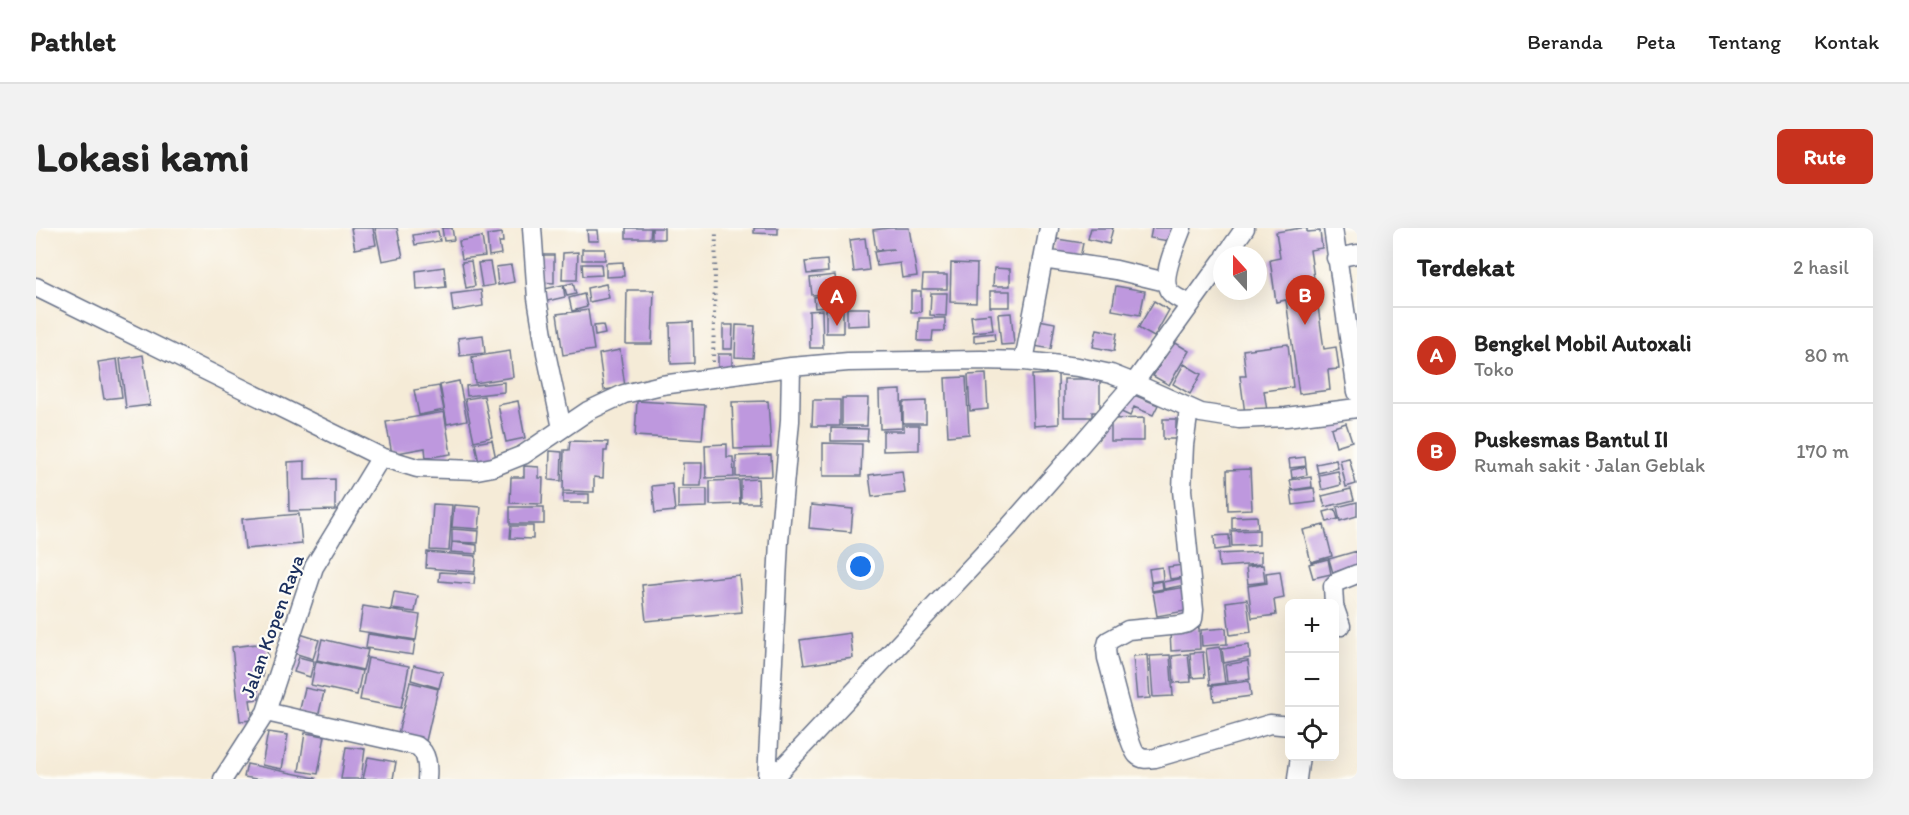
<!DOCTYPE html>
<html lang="id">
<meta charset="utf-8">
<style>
body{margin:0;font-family:Itim,sans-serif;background:#f2f2f2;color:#222}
.controls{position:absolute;right:18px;bottom:18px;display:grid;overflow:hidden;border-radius:9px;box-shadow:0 6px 24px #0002}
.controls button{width:54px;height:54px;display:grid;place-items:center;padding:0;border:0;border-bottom:2px solid #e0e0e0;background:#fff;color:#222;font:30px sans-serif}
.compass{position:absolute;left:1177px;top:18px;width:54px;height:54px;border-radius:50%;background:#fff;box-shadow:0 6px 24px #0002;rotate:339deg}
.you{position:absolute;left:825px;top:339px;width:21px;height:21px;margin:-15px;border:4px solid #fff;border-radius:50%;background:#1a73e8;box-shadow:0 0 0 9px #1a73e833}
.badge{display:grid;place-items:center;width:39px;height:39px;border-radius:50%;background:#c8321e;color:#fff;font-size:20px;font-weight:700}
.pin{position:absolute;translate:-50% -50px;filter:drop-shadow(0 2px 3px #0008)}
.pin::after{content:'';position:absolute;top:32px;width:21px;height:18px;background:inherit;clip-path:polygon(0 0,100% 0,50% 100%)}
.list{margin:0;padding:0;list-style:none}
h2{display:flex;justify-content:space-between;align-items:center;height:78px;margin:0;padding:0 24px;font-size:26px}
h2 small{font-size:20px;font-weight:400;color:#767676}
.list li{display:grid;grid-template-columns:39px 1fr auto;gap:18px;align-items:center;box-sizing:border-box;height:96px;padding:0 24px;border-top:2px solid #e0e0e0}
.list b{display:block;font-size:22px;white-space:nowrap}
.list p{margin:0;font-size:20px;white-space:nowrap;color:#767676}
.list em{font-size:20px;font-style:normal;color:#767676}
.icon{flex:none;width:33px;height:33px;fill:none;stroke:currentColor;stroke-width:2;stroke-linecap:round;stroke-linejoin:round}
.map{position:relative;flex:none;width:1321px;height:551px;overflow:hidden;border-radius:9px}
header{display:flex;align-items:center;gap:36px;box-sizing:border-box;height:84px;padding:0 30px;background:#fff;border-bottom:2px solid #e0e0e0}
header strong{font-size:28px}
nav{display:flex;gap:33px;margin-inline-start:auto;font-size:21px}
.intro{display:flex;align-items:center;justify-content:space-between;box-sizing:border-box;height:144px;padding:0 36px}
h1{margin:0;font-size:42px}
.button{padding:15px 27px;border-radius:9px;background:#c8321e;color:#fff;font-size:21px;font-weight:700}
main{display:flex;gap:36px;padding:0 36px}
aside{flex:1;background:#fff;border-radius:9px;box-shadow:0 6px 24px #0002}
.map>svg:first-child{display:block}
.building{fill:#be98de}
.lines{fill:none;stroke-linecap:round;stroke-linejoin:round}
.minor-casing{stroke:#677188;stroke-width:21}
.path{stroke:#677188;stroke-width:4;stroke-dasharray:1.5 4.5;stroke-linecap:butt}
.minor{stroke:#fff;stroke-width:18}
.labels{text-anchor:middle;stroke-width:4.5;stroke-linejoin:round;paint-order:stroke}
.street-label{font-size:20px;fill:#1b2f5e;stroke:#fdfcf7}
</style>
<header>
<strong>Pathlet</strong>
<nav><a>Beranda</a><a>Peta</a><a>Tentang</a><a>Kontak</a></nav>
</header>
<div class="intro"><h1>Lokasi kami</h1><a class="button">Rute</a></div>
<main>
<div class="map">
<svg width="1321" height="551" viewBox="0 0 1321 551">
<rect width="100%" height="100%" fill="#fdfcf7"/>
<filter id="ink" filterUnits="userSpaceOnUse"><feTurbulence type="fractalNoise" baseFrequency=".0167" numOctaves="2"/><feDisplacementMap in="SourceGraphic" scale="12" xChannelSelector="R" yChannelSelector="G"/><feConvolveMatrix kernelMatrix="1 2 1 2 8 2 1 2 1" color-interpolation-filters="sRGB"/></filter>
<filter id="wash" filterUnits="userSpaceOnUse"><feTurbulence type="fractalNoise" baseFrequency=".008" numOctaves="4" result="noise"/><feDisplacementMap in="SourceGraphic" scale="24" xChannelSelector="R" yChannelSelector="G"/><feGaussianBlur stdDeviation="1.35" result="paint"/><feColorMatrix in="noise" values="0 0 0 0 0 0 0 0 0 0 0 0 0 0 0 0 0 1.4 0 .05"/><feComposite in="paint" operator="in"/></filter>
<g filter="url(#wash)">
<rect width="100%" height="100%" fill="#f5ebd7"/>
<g id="blocks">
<!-- building -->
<path class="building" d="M315 0H337L340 17 319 21Z
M339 0H361L367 29 346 33Z
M406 0H416L418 12 408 13Z
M590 0H615L614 10H590Z
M616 0H628V11H616Z
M718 0H742V6L718 5Z
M853 0H873L881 48 866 50 864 35 841 38 838 24 858 21 840 22 837 2Z
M1055 0H1077L1073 16 1052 11Z
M1116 0H1141L1139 14 1114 10Z
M1265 0H1271V4L1284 3 1286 20 1274 22 1288 121 1300 119 1303 141 1292 142 1294 162 1263 166 1250 72 1240 74 1234 32 1244 30 1240 4Z
M551 2H562L563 13H552Z
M402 3 404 13 379 17 377 7Z
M466 5 467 14H463L465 26 453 28 451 7Z
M446 9 449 28 426 31 423 13Z
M829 10 833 42 818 44 814 12Z
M1021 11 1047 15 1044 30 1018 25Z
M546 21H569V32H546Z
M542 24 541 52H526L527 25Z
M503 27H518V55L503 54Z
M791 32 792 44 771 46 769 34Z
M435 33 439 58 430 60 426 34Z
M454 34 458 57 446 59 442 35Z
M587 34 588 48 570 49V35Z
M915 35 941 36 940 75 914 74Z
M546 36H565L566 47 547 48Z
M475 37 478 54 462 57 460 39Z
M408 39 410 59 381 62 380 43Z
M958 40 974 41V58H957Z
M799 47 801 65 776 67 774 50Z
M887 47H911V61H886Z
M537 55 540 66 531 68 528 57Z
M570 56 573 70 553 74 551 60Z
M527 57 529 69 507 74 504 62Z
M1080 58 1109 63 1104 87 1076 82Z
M445 62 447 78 417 83 415 66Z
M591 62H618L616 116H590Z
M875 63H885V84H875Z
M954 63H974V79H954Z
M810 65 811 77 779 80 778 69Z
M895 65H911L910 88 894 87Z
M548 66 551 79 536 83 533 70Z
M1118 73 1133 82 1118 109 1102 100Z
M811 80H833L834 97 811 98Z
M790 81H807V105H790Z
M552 82 558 122 527 127 521 86Z
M786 82 787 120H774L773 83Z
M975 85 978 116 965 117 962 86Z
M955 86 957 102 937 104 935 88Z
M883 90H909V103H897L896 113H882Z
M1003 92 1019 95 1015 121 998 118Z
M657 94 658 135 635 136 634 95Z
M567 97 569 106 559 108 558 98Z
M687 97H697L696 121H687Z
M700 97 719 98 717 130 699 129Z
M1061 101 1081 105 1078 123 1057 119Z
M958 105 959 112 938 114V107Z
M447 107 449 125 424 128 422 110Z
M1138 114 1153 123 1133 157 1117 148Z
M1252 116 1257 159 1228 163 1231 183 1209 186 1204 148H1210L1207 122Z
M584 122 589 159 568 162 563 126Z
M474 123 477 149 439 155 436 129Z
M682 126H696V144H682Z
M107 127 114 177 90 180 84 131Z
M81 131 86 169 68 171 62 134Z
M1148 136 1165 146 1154 166 1137 156Z
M950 146 952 181 934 183 932 147Z
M1022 146 1023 196 998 198 996 147Z
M930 149 933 206 912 208 909 150Z
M1028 151H1064V184H1056V189H1028Z
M423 153 431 192 411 196 404 157Z
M468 154V164L431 168 430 158Z
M403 158 408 182 383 187 378 162Z
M865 162 866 200 844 201 843 163Z
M1091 164 1122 177 1117 187 1098 179 1094 188 1083 183Z
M448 168 456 209 438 213 429 171Z
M806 170H832L831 198H806Z
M777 172H804V198H776Z
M482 173 489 210 470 214 462 177Z
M601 173 669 177 666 212 599 208Z
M732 173 735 220 698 221 696 174Z
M890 173V195H867V174Z
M408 184 415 226 390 230 389 220 356 226 350 194Z
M1108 190V213H1075V191Z
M1127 191H1140V211H1127Z
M1310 195 1316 213 1300 218 1295 200Z
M868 197H883V222L847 223V203H868Z
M795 200 832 201 831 213H795Z
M456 212 460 231 443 235 439 215Z
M534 213 572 214 571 223H568L567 250 558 249V264L527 263 528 222H533Z
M787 215 826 216 825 248H787Z
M691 216V229H697L698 249 670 250 669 217Z
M514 223 526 224 525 253 513 252Z
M735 227 736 248 700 249V228Z
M1269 229 1270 238 1254 240 1253 231Z
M1313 230 1320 256 1310 259 1304 232Z
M1300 232 1302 240 1282 245 1280 236Z
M269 233V252L299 251V282L253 283 252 234Z
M647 235H666L665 258H646Z
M488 238 503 239V250H507L506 276 474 275 475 249H488Z
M1270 239 1271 247 1256 250 1255 242Z
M1214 241 1216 281 1192 282 1191 242Z
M866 243 869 265 836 269 833 247Z
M1302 243 1305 257 1286 262 1283 247Z
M1275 249 1276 259 1256 262 1254 252Z
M722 251 723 275H705V252Z
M703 252 704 276 674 277V253Z
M636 256 639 283 619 285 616 258Z
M1278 260 1280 274 1257 277 1255 263Z
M642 261H671V279L642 280Z
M1315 261 1318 272 1289 279 1286 268Z
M527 266H553V275H527Z
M1321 274V288L1304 293 1301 279Z
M397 276 416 277 413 323 394 322Z
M418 277 445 279 443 301 416 299Z
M775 277 817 281 815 304 773 300Z
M474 279H508V296H474Z
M1299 281 1302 291 1291 294 1288 284Z
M263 286 266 316 209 321 206 291Z
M1221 288 1222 300 1196 301V289Z
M1288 297 1296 328 1275 334 1267 302Z
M475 298H497V311L474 310Z
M416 301 443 303 442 315 416 314Z
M1223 302V317L1196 318 1195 303Z
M1193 307 1194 320 1179 322 1178 308Z
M416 314 441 317V326L415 324Z
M1321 323V337L1297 345 1293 331Z
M391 324 440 328 439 344 390 340Z
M1225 324V336L1183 339 1182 326Z
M1292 331 1295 346 1277 350 1273 336Z
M1147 337 1149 349 1134 351 1132 339Z
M1227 337 1229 354 1212 356 1210 339Z
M1126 339 1127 352 1115 354 1113 341Z
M1244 343 1248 370 1238 372 1240 387 1216 390 1212 358 1231 355 1230 345Z
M404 344 439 346 438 356 403 353Z
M703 347 706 384 610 393 606 357Z
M1148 350 1149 357 1128 361 1127 354Z
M1126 353 1127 361 1116 363 1115 355Z
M1151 359 1155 382 1121 388 1117 364Z
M358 364 382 368 379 384 355 381Z
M1211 371 1215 404 1194 407 1190 374Z
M327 378 384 387 380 412 323 403Z
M1163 400 1164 421 1135 423 1134 403Z
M1190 400 1191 416 1166 418 1165 402Z
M814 405 817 430 768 437 764 412Z
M264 406 283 412 277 431 258 425Z
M332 406 379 413 377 427 330 420Z
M286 411 332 422 327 442 281 432Z
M230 415 232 429 225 430 227 449H221L223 471 214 472 217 492 204 493 196 419Z
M1213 417 1214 430 1188 435 1186 421Z
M1184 419 1189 455 1174 457 1170 421Z
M1167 424 1169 449 1156 450 1154 425Z
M1152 426 1155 454 1138 455 1136 428Z
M1111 427 1114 470 1101 471 1097 428Z
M1134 427 1137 468 1117 469 1114 428Z
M263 429 278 433 274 449 258 444Z
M332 430 373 438 365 480 324 472Z
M280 433 326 443 321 467 275 457Z
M1212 433 1214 451 1191 454 1189 437Z
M378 437 407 444 403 460 375 452Z
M1213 453 1215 468 1178 473 1176 458Z
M374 454 402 461 390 513 362 506Z
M269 460 288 464 282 489 263 485Z
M232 504 252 507 246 541 226 537Z
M269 505 289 508 282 546 263 543Z
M310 519 329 521 325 551H305Z
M332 529 360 534 357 551H327Z
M211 536 280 550V551H220L208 549Z"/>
</g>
</g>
<g filter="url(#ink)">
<use href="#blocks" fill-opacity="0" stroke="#677188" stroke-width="1.5"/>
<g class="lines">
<!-- minor casing -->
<g class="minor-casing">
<path id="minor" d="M496 0 501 70 510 125 526 200
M1146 0C1141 14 1123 52 1134 64 1139 70 1148 73 1155 76
M1297 0 1321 164
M1190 27 1209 0
M1300 30 1321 26
M1007 31 1080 42 1130 54
M0 59 345 229 381 240 441 242 457 239 487 227 552 183 588 166 626 157 755 139 812 134 945 132 988 133 1042 139 1075 146 1098 155 1165 185 1203 191 1250 189 1321 180
M988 133 1013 0
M1153 181 1148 217 1146 262 1158 382 1157 391 1152 395 1144 397 1092 402 1072 413 1070 421 1071 430C1076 446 1093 520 1101 527 1106 532 1112 531 1119 530L1234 496 1254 498
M1298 376 1297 358 1301 354 1321 346
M1298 378 1305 398
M230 484 381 518C392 525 392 539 391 551
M187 551 230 484 278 339 345 229
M731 551 743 313 754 193 755 139
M736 551 972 300 1022 243 1098 155 1186 33
M1261 551 1264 528"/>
</g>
<!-- path -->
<path class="path" d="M677 134 680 2"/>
<!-- minor -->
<use href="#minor" class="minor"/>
</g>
</g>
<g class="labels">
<!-- street labels -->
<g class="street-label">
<text transform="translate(236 398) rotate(-70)" y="7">Jalan Kopen Raya</text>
</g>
</g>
</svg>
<div class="controls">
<button>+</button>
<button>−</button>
<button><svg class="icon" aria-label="locate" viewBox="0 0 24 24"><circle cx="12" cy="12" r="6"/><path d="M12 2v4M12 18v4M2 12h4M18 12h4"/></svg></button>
</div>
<svg class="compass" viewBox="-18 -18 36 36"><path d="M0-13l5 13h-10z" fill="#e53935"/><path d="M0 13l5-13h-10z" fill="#767676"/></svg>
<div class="you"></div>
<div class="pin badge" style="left:801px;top:98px">A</div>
<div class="pin badge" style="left:1269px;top:97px">B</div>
</div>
<aside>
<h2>Terdekat<small>2 hasil</small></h2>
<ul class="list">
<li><span class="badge">A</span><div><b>Bengkel Mobil Autoxali</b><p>Toko</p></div><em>80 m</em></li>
<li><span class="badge">B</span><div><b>Puskesmas Bantul II</b><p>Rumah sakit · Jalan Geblak</p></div><em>170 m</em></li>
</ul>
</aside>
</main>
